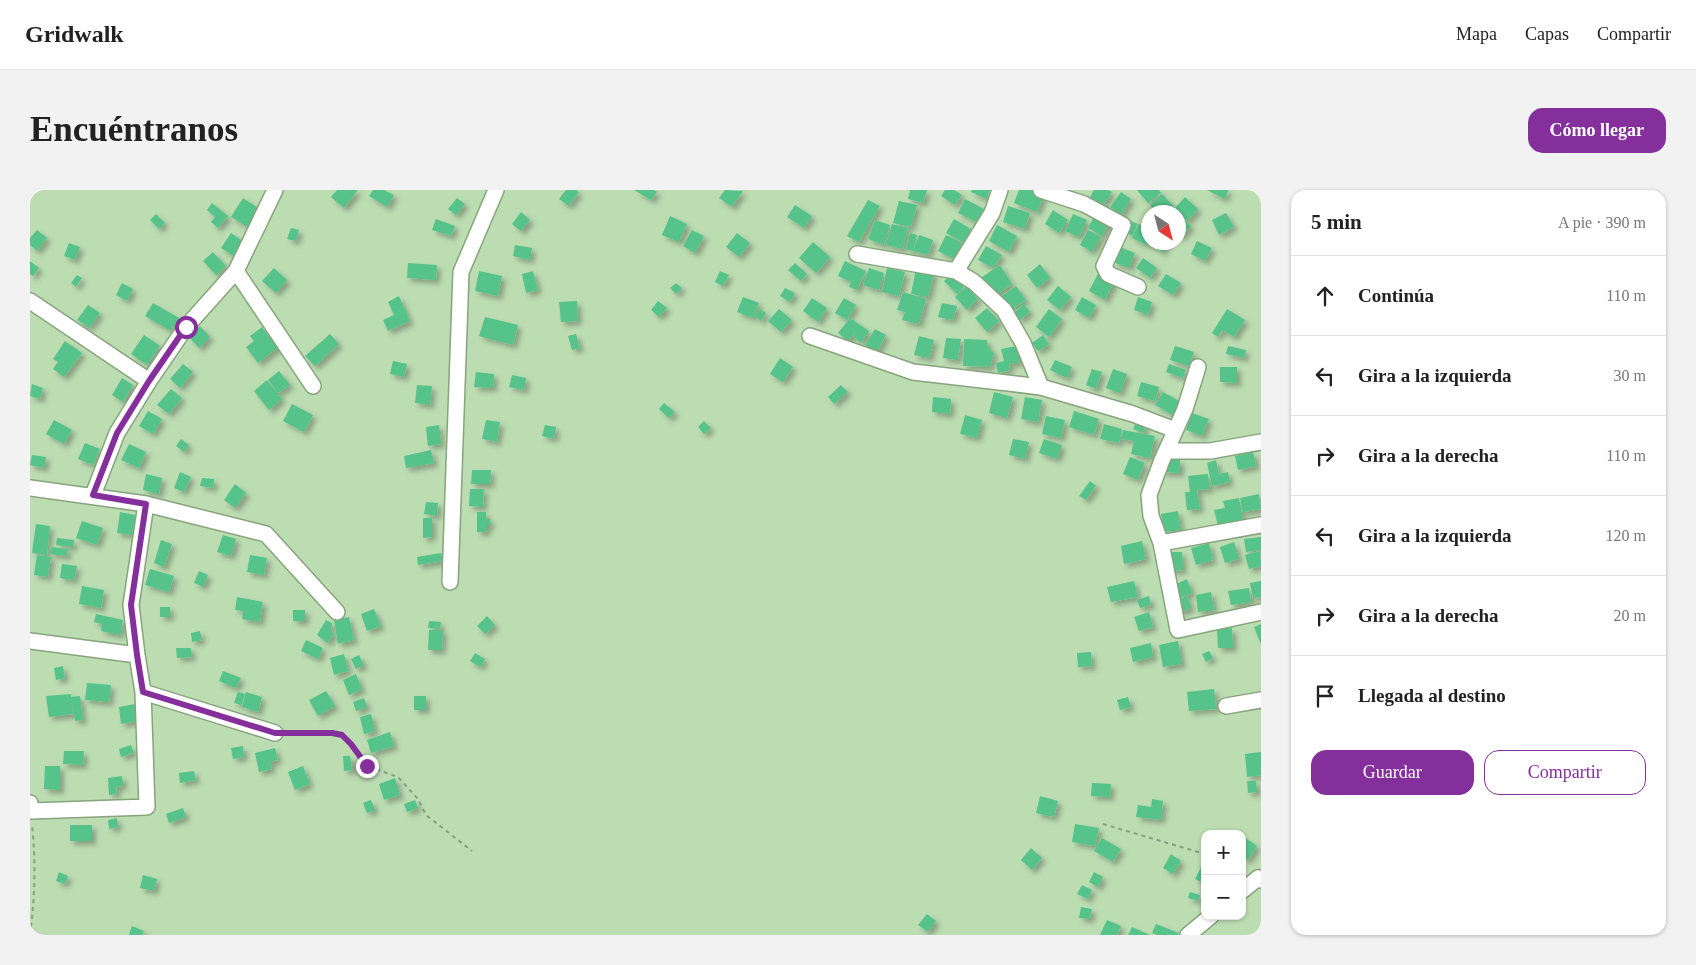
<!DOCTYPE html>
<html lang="es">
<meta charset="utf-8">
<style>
body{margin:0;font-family:"Times New Roman",serif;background:#f2f2f2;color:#222}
.controls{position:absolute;right:15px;bottom:15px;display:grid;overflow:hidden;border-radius:10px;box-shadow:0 1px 4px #0004}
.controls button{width:45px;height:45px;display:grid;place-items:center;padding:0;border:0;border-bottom:1px solid #e0e0e0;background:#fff;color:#222;font:25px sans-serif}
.compass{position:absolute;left:1111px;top:15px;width:45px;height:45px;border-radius:50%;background:#fff;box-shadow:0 1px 4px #0004;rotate:144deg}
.stop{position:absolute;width:15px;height:15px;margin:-11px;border:4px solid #852f9d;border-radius:50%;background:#fff}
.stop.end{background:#852f9d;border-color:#fff;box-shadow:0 1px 5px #0008}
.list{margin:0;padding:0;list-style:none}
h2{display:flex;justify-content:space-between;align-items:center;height:65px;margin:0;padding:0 20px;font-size:21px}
h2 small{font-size:16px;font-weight:400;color:#767676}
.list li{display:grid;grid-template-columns:32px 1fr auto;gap:15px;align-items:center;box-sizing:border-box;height:80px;padding:0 20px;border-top:1px solid #e0e0e0}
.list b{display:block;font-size:19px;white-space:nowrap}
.list em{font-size:16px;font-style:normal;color:#767676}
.actions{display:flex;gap:10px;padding:15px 20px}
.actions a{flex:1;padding:11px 0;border:1px solid #852f9d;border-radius:15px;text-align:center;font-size:18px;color:#852f9d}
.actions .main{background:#852f9d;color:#fff}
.icon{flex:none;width:28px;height:28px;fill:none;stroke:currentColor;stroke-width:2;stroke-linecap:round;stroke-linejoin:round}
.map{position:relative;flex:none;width:1231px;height:745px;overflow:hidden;border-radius:15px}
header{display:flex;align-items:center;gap:30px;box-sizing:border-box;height:70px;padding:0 25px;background:#fff;border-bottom:1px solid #e0e0e0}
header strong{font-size:24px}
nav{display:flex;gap:28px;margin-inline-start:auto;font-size:18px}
.intro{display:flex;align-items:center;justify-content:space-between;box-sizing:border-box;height:120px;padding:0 30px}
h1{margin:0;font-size:35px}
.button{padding:12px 22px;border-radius:15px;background:#852f9d;color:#fff;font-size:18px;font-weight:700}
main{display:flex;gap:30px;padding:0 30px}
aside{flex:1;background:#fff;border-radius:15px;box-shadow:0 1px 4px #0004}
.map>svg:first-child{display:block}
.building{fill:#54c38a;filter:url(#shadow)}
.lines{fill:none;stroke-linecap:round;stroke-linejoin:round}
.minor-casing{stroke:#87a47d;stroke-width:18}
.path{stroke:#869f7f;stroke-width:2;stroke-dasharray:4 4;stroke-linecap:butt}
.minor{stroke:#fff;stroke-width:15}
.route{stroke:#852f9d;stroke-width:6}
</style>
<header>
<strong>Gridwalk</strong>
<nav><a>Mapa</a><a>Capas</a><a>Compartir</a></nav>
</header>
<div class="intro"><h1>Encuéntranos</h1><a class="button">Cómo llegar</a></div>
<main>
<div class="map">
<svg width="1231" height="745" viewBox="0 0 1231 745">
<defs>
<filter id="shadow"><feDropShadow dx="4" dy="4" stdDeviation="2.5" flood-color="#0004"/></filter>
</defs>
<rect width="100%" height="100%" fill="#bcdcb2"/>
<!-- building -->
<path class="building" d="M307 0H328L314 18 301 7Z
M343 0H354L364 5 357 17 339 6Z
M536 0H546L549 2 539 16 529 9Z
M604 0H624L627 2 621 10Z
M695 0 713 1 702 17 689 8Z
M880 0H897L893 13 878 9Z
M915 0H924L932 5 925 15 911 6Z
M942 0H960L956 9 941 2Z
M989 0H1003L1014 5 1007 22 984 13Z
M1064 0H1078L1082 2 1073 15 1060 7Z
M1107 0H1129L1131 3 1118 13Z
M1177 0H1199L1194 9Z
M1091 2 1101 9 1091 25 1080 17Z
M1132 4 1145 18 1155 7 1168 19 1157 31 1144 19 1140 22H1127L1120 15Z
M213 8 233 21 221 39 201 27Z
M427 8 435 14 426 25 418 19Z
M935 9 954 19 946 32 928 23Z
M838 10 850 16 829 52 817 46Z
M869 11 887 15 881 37 863 33Z
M182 13 198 26 188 38 181 32 185 27 177 20Z
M765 15 782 26 774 38 757 27Z
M978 16 1000 23 995 39 973 32Z
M1023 20 1038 30 1029 43 1015 34Z
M491 22 500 30 491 41 482 34Z
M1066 23 1080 31 1072 46 1058 38Z
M1196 23 1204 37 1189 45 1182 30Z
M126 24 135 33 129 39 120 30Z
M1043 24 1057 30 1049 47 1035 41Z
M1148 25 1161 36 1151 47 1148 45Z
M640 26 657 34 649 52 632 45Z
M406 29 425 36 421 46 402 40Z
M924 29 941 39 933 52 916 43Z
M845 30 860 35 854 55 838 49Z
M1101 31 1108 34 1102 46 1096 42Z
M862 34 878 38 873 59 856 55Z
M1109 34 1118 38V52H1138L1132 62 1118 54 1117 55 1102 48Z
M967 35 987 46 979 62 959 51Z
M261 38 269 40 266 51 257 49Z
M7 40 17 48 7 61 0 55V48Z
M662 40 674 46 665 63 653 56Z
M1058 40 1071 47 1062 62 1050 55Z
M201 43 214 52 205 67 191 58Z
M707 43 720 53 709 67 696 57Z
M880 43 887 45 883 61 876 59Z
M889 45 903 50 898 65 883 61Z
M916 45 932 53 924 69 908 61Z
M1167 51 1182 58 1175 71 1161 64Z
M783 52 800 67 786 83 769 68Z
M39 53 50 57 45 70 34 66Z
M485 55 502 58 500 70 483 66Z
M956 56 972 65 963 78 948 70Z
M1090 57 1105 63 1099 78 1083 72Z
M183 62 196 76 186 85 173 71Z
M1113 68 1127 78 1120 88 1106 78Z
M0 71 9 78 3 86 0 84Z
M815 71 836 81 827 100 819 97 821 92 808 86Z
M378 73 407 75 406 90 377 88Z
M765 73 777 84 771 91 758 80Z
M1010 74 1020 88 1007 98 997 85Z
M970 75 982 94 962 108 949 89Z
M244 78 257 90 246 103 232 91Z
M839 78 854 83 849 100 833 95Z
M857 78 875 82 869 106 852 102Z
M886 79 904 82 898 107 881 104Z
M449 81 472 86 468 106 445 101Z
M503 81 508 100 496 103 492 84Z
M690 81 699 85 693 96 685 92Z
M1069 82 1085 90 1075 110 1059 101Z
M921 84 934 96 927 104 914 91Z
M1136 84 1151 93 1143 105 1128 96Z
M47 85 52 88 46 97 41 93Z
M92 93 103 99 97 111 86 105Z
M646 93 652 98 646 104 640 98Z
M936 96 948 109 937 120 925 107Z
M986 96 996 110 982 120 972 106Z
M1028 96 1041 107 1030 120 1017 110Z
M755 98 765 103 760 112 750 106Z
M873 102 896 109 889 134 872 130 875 122 867 120Z
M369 106 380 131 358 141 353 130 364 125 358 112Z
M713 107 729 113 723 128 707 122Z
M1052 107 1066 115 1059 128 1045 120Z
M1108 107 1122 112 1118 125 1104 120Z
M782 108 797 118 788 132 773 121Z
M814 108 826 115 817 130 805 123Z
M547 111 548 131 531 132 529 112Z
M628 111 637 118 629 127 621 120Z
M123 113 149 128 141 141 115 126Z
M912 113 927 116 923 130 908 127Z
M994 114 1000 122 990 130 984 123Z
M58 115 70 123 59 138 47 130Z
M957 118 969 131 957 142 945 128Z
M730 119 736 123 731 131 725 126Z
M749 119 762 130 751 142 738 131Z
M1019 119 1032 129 1019 147 1006 137Z
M1197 119 1215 130 1204 147 1192 140 1188 147 1182 143Z
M455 127 488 135 483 155 449 146Z
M820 128 839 141 831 153 823 146 827 139 818 151 808 143Z
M170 136 180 147 169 158 159 147Z
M232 137 240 148 244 145 251 155 228 173 216 157 224 151 220 146Z
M845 139 856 145 847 162 835 155Z
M300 144 309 154 285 176 275 166Z
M546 144 550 158 542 160 538 146Z
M114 145 130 156 117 175 101 164Z
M1013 145 1019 154 1008 161 1002 153Z
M889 146 904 150 899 168 884 165Z
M916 148 931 149 928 170 913 168Z
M934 149 957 150 958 157 964 163 960 177 933 176Z
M35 151 52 163 34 187 23 179 28 172 23 169Z
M987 156 990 172 979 174 980 180 968 183 966 173 974 171 971 159Z
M1145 156 1164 162 1159 176 1140 170Z
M1198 156 1216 160 1214 168 1196 164Z
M750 168 763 177 753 192 740 184Z
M1025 170 1042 177 1037 188 1020 180Z
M363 171 377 174 374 187 360 184Z
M153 174 163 182 150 198 140 189Z
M1139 174 1156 180 1153 188 1136 182Z
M1190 177H1207V193L1190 192Z
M1062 179 1072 182 1066 199 1056 195Z
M1083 179 1097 184 1090 203 1076 198Z
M249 181 260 195 248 203 238 190Z
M446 182 464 184 463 198 444 197Z
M482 185 496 188 494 200 479 197Z
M92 188 103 195 93 212 82 205Z
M237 190 252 209 239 220 224 201Z
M1111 192 1129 197 1125 211 1107 206Z
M2 194 13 198 10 209 0 206Z
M387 195 402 196 400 215 385 213Z
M811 195 818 202 804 214 798 207Z
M141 199 152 208 139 224 127 215Z
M964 202 983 207 977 228 959 223Z
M1133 202 1151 212 1143 225 1125 215Z
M903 207 921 209 920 224 902 222Z
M995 207 1012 210 1008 232 991 229Z
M634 213 645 222 639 228 629 219Z
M262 214 283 225 274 242 253 231Z
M118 221 132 229 123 244 109 236Z
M1044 221 1069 229 1064 245 1039 237Z
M1162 223 1179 229 1172 246 1156 240Z
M935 225 952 230 947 248 930 244Z
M1016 226 1035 230 1031 248 1012 244Z
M24 230 42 240 34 254 16 244Z
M456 230 470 232 467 252 452 249Z
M1107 230 1116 234 1113 243 1103 239Z
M674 231 681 238 674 244 668 237Z
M1074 234 1092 239 1089 253 1070 249Z
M409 235 411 254 398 256 396 237Z
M515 235 526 237 524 249 512 246Z
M1093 240 1125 246 1120 268 1101 264 1104 251 1091 249Z
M151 249 159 255 154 262 146 256Z
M983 249 999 252 995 269 979 265Z
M1014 249 1032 255 1027 269 1009 263Z
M55 253 70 259 63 275 48 269Z
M99 254 116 262 109 278 91 270Z
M401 260 404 273 376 278 374 266Z
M1223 262 1226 276 1208 280 1205 266Z
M2 265 16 267 14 278 0 275Z
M1100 267 1115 273 1108 290 1093 284Z
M1133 270H1150V283L1132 282Z
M1186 270 1189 284 1198 282 1200 292 1182 296 1177 273Z
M442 280H461L460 294H441Z
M150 282 161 287 154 302 144 298Z
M116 284 132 288 129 304 113 300Z
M1178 284 1180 299 1167 300 1170 319 1157 320 1155 302H1160L1158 286Z
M172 288 184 289 183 298 170 296Z
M1060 291 1066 296 1056 310 1049 306Z
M205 294 216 303 205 318 194 310Z
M440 299H454L453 317 439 316Z
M1229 304 1231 319 1213 322 1210 308Z
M1209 308 1213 330 1188 335 1184 320 1195 318 1193 311Z
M396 312 408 313 407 326 394 324Z
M1148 321 1151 340 1134 342 1131 324Z
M90 322 105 325 103 345 87 343Z
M447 322H456V329H460L461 335H457V342H447Z
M393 328H402V347L393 348Z
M52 331 73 338 67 355 46 348Z
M6 334 20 336 17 365 2 363Z
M193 345 206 349 201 366 187 362Z
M1231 347V360L1216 362 1214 349Z
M27 348 44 350 43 357 26 355Z
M131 350 142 354 134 377 124 373Z
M1112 351 1116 369 1094 374 1091 356Z
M1204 352 1209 369 1195 373 1190 357Z
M1179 353 1183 370 1166 375 1161 358Z
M21 357 38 359 37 366 20 364Z
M1230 361 1231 376 1219 379 1215 365Z
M1137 362H1152L1153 380 1138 381Z
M411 363 413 371 388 375 387 367Z
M7 365 21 367 18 387 4 385Z
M220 365 237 368 234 385 217 382Z
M32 374 47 376 44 390 30 388Z
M120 379 144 386 139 402 115 395Z
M169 381 178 385 173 397 164 393Z
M1157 389 1162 403 1149 408 1144 395Z
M1104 391 1108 407 1081 412 1077 397Z
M1231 391V407L1223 408 1220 393Z
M52 396 74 400 71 418 49 414Z
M1219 398 1221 412 1201 415 1198 401Z
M1181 402 1184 420 1168 422 1166 405Z
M1119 406 1121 415 1110 418 1107 410Z
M1157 406 1161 418 1148 423 1144 411Z
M207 407 233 412 230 432 212 429 213 421 205 420Z
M130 417H140V427H130Z
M344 419 351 436 337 441 331 424Z
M263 420H275V431H263Z
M1119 422 1123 437 1109 441 1104 427Z
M66 424 93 430 90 445 71 441 72 434 64 432Z
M457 426 465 435 455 444 447 436Z
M319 427 324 450 308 454 304 430Z
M296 430 302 433 301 440 304 444 297 453 287 445Z
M399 431 411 432 410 439 398 438Z
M1231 434V454L1224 437Z
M1202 438 1203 458H1188L1187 439Z
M399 440H413L412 460H398Z
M170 441 172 450 162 452 161 443Z
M276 450 293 458 288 469 271 461Z
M1148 451 1152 474 1133 477 1129 455Z
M1121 453 1123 467 1103 472 1100 458Z
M146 458H161L162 467 147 468Z
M1179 461 1183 468 1176 472 1172 464Z
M1061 462 1062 476 1048 477 1047 463Z
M445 463 455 469 450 477 440 471Z
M314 464 318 481 304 485 300 468Z
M329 465 334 475 326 479 321 469Z
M33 476 35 488 26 490 24 478Z
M193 481 211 488 206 498 189 491Z
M326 484 332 499 319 505 313 490Z
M57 493 81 495 79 512 55 510Z
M1184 499 1186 519 1159 521 1157 502Z
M296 501 305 516 288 526 279 510Z
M208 502 215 504 211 515 204 513Z
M216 502 232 507 228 522 212 517Z
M41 504V507L50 506 53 530 45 531 42 511 43 524 19 527 16 506Z
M384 506H396V520H384Z
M1098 507 1101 517 1090 520 1087 510Z
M334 508 337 517 326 521 323 512Z
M105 514 107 531 91 534 89 517Z
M341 524 345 541 334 544 330 527Z
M360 542 364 556 341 563 337 550Z
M101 555 104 563 91 567 89 559Z
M213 556 214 567 203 569 201 558Z
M245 558 248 570 240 572 242 579 229 582 225 563Z
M34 561H54L53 575 33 574Z
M1231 562V585L1217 587 1215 564Z
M313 566H320L322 580 314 581Z
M15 576H30V600L14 599Z
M273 576 280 594 265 600 258 582Z
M164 581 166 590 150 593 149 583Z
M92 586 93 596 86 597 87 604 79 605 78 588Z
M365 588 370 605 354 610 349 594Z
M1217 591H1226L1227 602 1218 603Z
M1062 593 1081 594 1080 607 1061 606Z
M1010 606 1028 611 1024 627 1006 623Z
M1122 609 1133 611 1131 630 1106 627 1108 615 1121 617Z
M341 610 345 620 337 623 333 613Z
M385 610 388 618 377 622 374 614Z
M153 618 156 627 139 633 136 624Z
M87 628 88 637 79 639 78 630Z
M1045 634 1069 638 1065 656 1042 652Z
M40 635H62V651H40Z
M1214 647 1227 656 1218 670 1212 667V649Z
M1072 648 1091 659 1083 672 1064 661Z
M1001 658 1012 668 1002 680 991 670Z
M1141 664 1151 671 1143 684 1133 678Z
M1173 673 1175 674V694L1165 689Z
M29 682 38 686 35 694 26 691Z
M1064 682 1073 687 1068 697 1059 692Z
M113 685 127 689 124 701 110 698Z
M1052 695 1062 700 1058 709 1047 704Z
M1160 702 1170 705 1168 711 1158 708Z
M1051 717 1062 719 1060 729 1049 728Z
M897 724 906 731 898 742 888 735Z
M1077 730 1091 736 1087 745H1070Z
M1126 734 1149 743 1148 745H1128L1122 743Z
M102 736 114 741 112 745H99Z
M1102 737 1120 745H1098Z"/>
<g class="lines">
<!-- minor casing -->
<g class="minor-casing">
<path id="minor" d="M1011 0 1054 14 1093 35 1074 76 1078 84 1108 97
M827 64 926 81 944 92 974 120 993 153 1011 197
M206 81 283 196
M926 81 962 23 970 0
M0 111 119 191
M780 146 883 182 1011 197 1103 224 1145 240
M1136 261H1180L1231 252
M0 298 116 314 236 344 307 422
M63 305 87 243 119 191 156 137 206 81 245 0
M1231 335 1131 353 1148 440 1231 422
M1131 353 1121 326 1119 305 1132 270 1155 219 1168 177
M420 392 431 82 466 0
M0 451 107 465
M113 502 245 543
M1196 516 1231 510
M0 613 1 621 117 617 113 502 107 465 101 415 116 314
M1212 701 1228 688 1231 690
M1158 745 1181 726"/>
</g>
<!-- path -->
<path class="path" d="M258 543H302L312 545 321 553 337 576 368 587 388 609 396 625 442 661
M1073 634 1175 664
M0 745C5 706 6 674 2 635"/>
<!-- minor -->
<use href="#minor" class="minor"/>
</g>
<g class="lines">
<!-- route -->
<path class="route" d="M156 137 119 191 87 243 63 305 116 314 101 415 107 465 113 502 245 543H302L312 545 321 554 337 576"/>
</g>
</svg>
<div class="controls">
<button>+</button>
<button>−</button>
</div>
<svg class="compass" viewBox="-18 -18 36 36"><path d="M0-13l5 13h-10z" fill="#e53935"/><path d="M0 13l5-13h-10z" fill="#767676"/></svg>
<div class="stop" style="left:156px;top:137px"></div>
<div class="stop end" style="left:337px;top:576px"></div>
</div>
<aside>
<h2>5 min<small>A pie · 390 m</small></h2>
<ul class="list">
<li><svg class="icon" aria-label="ahead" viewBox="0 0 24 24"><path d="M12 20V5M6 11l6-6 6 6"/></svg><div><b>Continúa</b></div><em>110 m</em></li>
<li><svg class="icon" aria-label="left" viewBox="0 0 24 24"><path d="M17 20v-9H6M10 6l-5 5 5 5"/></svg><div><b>Gira a la izquierda</b></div><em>30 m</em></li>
<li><svg class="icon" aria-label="right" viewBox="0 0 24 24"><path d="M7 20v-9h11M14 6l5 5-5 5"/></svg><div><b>Gira a la derecha</b></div><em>110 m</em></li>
<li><svg class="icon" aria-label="left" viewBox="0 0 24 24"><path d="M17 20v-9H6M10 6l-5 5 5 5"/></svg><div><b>Gira a la izquierda</b></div><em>120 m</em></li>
<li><svg class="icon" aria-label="right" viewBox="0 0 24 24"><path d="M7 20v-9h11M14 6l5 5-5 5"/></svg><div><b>Gira a la derecha</b></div><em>20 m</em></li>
<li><svg class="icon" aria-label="arrive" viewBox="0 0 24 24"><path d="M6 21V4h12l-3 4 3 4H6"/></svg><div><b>Llegada al destino</b></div></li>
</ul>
<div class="actions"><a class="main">Guardar</a><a>Compartir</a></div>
</aside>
</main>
